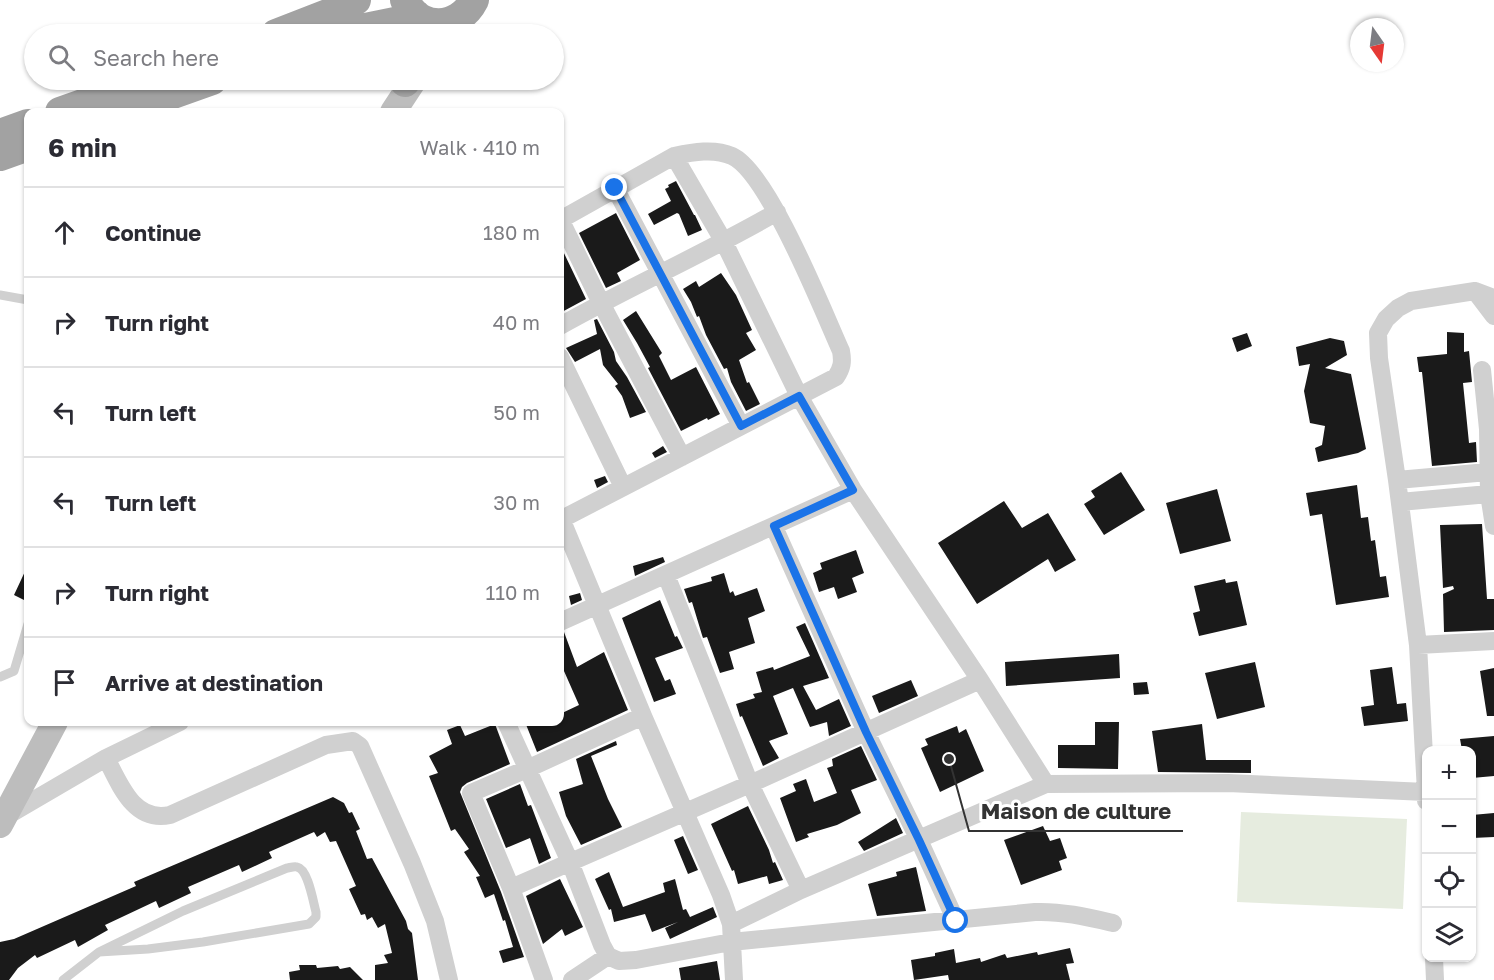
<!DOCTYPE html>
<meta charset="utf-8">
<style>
body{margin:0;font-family:"Golos Text",sans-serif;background:#f7f7f7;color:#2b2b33}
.controls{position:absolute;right:18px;bottom:18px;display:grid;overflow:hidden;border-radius:12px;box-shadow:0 2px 4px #0004}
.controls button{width:54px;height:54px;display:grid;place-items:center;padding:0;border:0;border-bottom:2px solid #e1e1e2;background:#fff;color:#2b2b33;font:30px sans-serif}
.compass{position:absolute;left:1350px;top:18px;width:54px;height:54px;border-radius:50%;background:#fff;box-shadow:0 2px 4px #0004;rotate:166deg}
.stop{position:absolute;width:18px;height:18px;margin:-14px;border:4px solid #1a73e8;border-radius:50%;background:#fff}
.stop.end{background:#1a73e8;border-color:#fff;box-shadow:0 2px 6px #0008}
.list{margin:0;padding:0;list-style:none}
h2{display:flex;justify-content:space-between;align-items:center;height:78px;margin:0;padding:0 24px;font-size:26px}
h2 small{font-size:20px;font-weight:400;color:#7c7c81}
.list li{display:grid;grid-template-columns:39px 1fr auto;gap:18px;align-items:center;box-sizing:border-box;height:90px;padding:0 24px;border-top:2px solid #e1e1e2}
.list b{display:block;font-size:22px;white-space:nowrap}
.list em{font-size:20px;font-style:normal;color:#7c7c81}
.icon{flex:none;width:33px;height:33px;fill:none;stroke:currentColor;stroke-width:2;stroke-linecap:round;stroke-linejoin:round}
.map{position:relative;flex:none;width:1494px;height:980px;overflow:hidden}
.search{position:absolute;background:#fff;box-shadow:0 2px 4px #0004;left:24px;top:24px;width:540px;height:66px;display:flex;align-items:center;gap:15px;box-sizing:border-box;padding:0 21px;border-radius:33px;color:#7c7c81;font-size:22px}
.panel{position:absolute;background:#fff;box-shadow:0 2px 4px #0004;left:24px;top:108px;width:540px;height:618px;border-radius:12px}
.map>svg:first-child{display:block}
.green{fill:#e6ecdf}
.building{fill:#1a1a1a}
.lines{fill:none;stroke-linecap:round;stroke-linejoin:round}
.service{stroke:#d0d0d0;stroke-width:9}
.minor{stroke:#d0d0d0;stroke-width:18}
.secondary{stroke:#bdbdbd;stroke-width:26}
.trunk{stroke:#a2a2a2;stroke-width:30}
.route{stroke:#1a73e8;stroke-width:8}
.leader{fill:none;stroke:#333;stroke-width:2}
.callout-dot{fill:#333;stroke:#fff;stroke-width:2}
.callout-label{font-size:22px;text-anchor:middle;font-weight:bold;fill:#333;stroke:#fff;stroke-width:6;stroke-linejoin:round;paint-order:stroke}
</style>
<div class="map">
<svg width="1494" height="980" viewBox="0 0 1494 980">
<rect width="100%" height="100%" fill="#fff"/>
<!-- green -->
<path class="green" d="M1241 812 1407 819 1403 909 1237 902Z"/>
<!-- building -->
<path class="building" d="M676 181 694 215H695L702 230 688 236 679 214 677 213 654 225 648 214 671 201 665 189 669 187 668 185Z
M616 213 640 260 617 273 621 281 606 288 579 233Z
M562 249 586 299 560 313V250Z
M721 273 736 295 752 330 746 333 756 350 739 360 747 383 749 382 760 404 746 411 731 382 727 368 724 369 706 335 699 316 697 317 691 302 683 289 696 281 699 287Z
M636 311 662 353 659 356 671 380 696 367 720 414 708 420 707 418 681 431 648 368 650 367 637 343 623 320Z
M597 319 614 352 616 361 627 377 646 412 630 418 622 396 615 386 618 384 603 365 600 349 575 362 566 348 597 334 594 320Z
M1447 332 1464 333V352L1469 351 1472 382 1463 383 1469 443 1476 442 1477 462 1432 466 1422 372H1419L1417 357 1447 354Z
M1247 333 1252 346 1237 352 1232 338Z
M1330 338 1344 341 1347 355 1325 368 1351 374 1366 449 1358 453 1318 462 1315 448 1322 445 1325 426 1310 423 1304 391 1310 364 1299 366 1296 347Z
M663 446 667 452 655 458 652 453Z
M1121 472 1145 510 1104 535 1084 504 1095 497 1091 491Z
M605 476 608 482 597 488 594 480Z
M1357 485 1361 518 1368 517 1371 541 1375 540 1380 577 1386 576 1389 597 1336 605 1322 514 1310 516 1306 493Z
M1217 489 1231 541 1180 554 1166 503Z
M1004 501 1022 528 1048 513 1076 560 1055 572 1048 559 977 604 938 543Z
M1482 524 1487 599H1494V630L1444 632 1443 594 1454 589 1453 586 1443 588 1440 525Z
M856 550 864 573 852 578 857 592 838 599 834 587 819 592 813 573 822 569 820 563Z
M663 557 665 562 635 576 633 566Z
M28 565V602L14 595Z
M724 573 730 593 733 591 735 596 757 588 765 611 748 618 755 643 729 652 734 669 720 673 707 637 703 638 702 635 692 602 689 603 684 589 712 581 711 577Z
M1225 579 1226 583 1237 581 1247 625 1199 636 1193 613 1200 611 1194 586Z
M580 593 582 600 571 605 569 596Z
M660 600 675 637 677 636 683 648 655 658 665 681 670 679 676 694 654 702 622 618Z
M805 623 829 678 803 686 816 710 839 699 851 726 829 736 827 722 810 727 793 688 773 696 788 734 769 741 779 758 763 766 742 716 740 717 736 704 755 698 753 694 762 692 756 672 773 667 774 670 810 656 796 627Z
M564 632 577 667 604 652 628 710 537 752 525 722H560V714L579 705 560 662V633Z
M1119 654 1120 678 1006 686 1005 662Z
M1255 662 1265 707 1217 719 1205 673Z
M1392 667 1397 704 1406 703 1408 721 1364 726 1361 707 1374 705 1370 670Z
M1494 668V716H1487L1480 671Z
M911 680 918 696 879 713 872 696Z
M1147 682 1149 694 1134 695 1133 683Z
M1095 722H1119L1118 769 1058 768V745H1095Z
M495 724 510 764 467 783 462 787 460 792 501 892 524 957 503 963 499 951 513 947 505 920 503 921 494 894 485 898 476 877 480 876 464 852 469 849 455 829 451 831 429 776 438 773 429 756 452 744 447 730 460 725 465 736Z
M1202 724 1206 760H1251V773L1158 772 1152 731Z
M957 726 959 733 966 729 984 771 940 792 921 748 928 745 925 739Z
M1494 736V776L1472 778V750H1462L1460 739Z
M616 741 617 745 591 756 608 799 622 827 581 845 566 816 559 792 583 784 576 759Z
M861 746 877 780 851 790 861 813 837 825 807 834 809 837 796 842 780 798 796 791 793 784 806 779 814 802 837 793 827 768 833 766 832 759Z
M520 784 528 806 531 805 551 858 539 864 530 838 506 848 486 799Z
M333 797 344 803 349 813 352 812 360 829 356 831 367 859 372 858 406 921 408 929 412 933 418 980H375V965L388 963 384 955 392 953 385 924 378 928 372 917 367 920 365 914 361 915 349 889 356 886 336 841 330 842 325 832 317 837 314 832 269 852 272 858 242 872 239 865 188 887 191 893 159 908 156 901 105 925 108 930 78 947 75 940 37 958 35 955 18 968 9 980H0V942L14 939 136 886 134 882Z
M748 806 769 850 773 863 775 862 783 880 769 884 767 876 738 884 734 870 732 871 711 824Z
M1494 813V837L1472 838V815Z
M896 818 903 833 864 851 858 842Z
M1043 826 1050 841 1060 838 1067 858 1059 861 1062 870 1021 885 1004 840Z
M683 836 698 870 688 874 674 840Z
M916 867 926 911 877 916 868 884 897 876 896 872Z
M609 872 623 907 665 892 663 883 675 879 683 910 686 909 690 917 713 907 717 917 670 939 665 928 678 922 652 932 645 914 614 922 611 909 609 910 595 879Z
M560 879 583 927 565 936 562 929 543 944 526 896Z
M1070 948 1074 963 1066 964 1070 980H949L948 975 914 980 911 960 935 956V953L954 949 956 963 980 958 981 962 1005 954 1007 958 1037 952 1038 955Z
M717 961 720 980H681L679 968Z
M299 965H316L317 968 338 966 340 969 350 967 363 980H290L289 972 300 970Z"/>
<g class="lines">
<!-- service -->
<path class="service" d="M0 295 28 300
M0 677 14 671 28 624
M63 980 99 952 183 911 287 868C289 868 294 866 297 867 308 869 313 901 316 912V917L309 924 203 942 148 949 99 952"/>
<!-- minor -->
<path class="minor" d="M674 156 724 242 799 396 853 490
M615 188 741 426
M560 219 601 303 682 457
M560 220 674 156C693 152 714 148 732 156 768 172 823 311 841 351 843 362 842 368 836 377L560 520
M1475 291 1494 316
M560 326C631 286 706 253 777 212
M560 357 623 487
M1482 370 1488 429 1489 494 1494 526
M1397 480 1488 472
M1400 502 1489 494
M560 516 643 716 721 895 731 924 734 980
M774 527 866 732 919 840 956 921
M666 575 750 784 801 890
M560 622 853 490 980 680 1046 784
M1418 645 1494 641
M506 722 570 862 602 945 608 956 619 961 636 960 731 942 1035 912C1062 911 1087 917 1113 923
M106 758C120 785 134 823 170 815L326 745 353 741 360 746 412 863 435 921 449 980
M1426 792 1418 645 1397 480 1379 358 1378 333 1386 319 1398 308 1411 301 1475 291 1494 298
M5 817 106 758 180 722
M511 888 750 784 980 680
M731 924 801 890 1046 784 1228 783 1426 792V801
M1434 958 1435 980
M544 980 511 888 471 793 527 769 643 716
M572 980 608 956"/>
<!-- secondary -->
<path class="secondary" d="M393 112 414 80
M0 825 55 722"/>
<!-- trunk -->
<path class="trunk" d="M405 0C419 32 459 30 474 0
M276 34 330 13 356 0
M336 34 395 22 416 15
M404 80 405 82
M60 112 151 80
M122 112 212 80
M0 134 28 124
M0 156 28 146"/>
</g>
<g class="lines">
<!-- route -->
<path class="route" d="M615 188 741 426 799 396 853 490 774 526 866 732 919 840 956 921"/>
</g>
<!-- callouts -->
<path class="leader" d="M949 759L969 831H1183"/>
<circle class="callout-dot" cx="949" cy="759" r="6"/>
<g class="callout-label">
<text x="1076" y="819">Maison de culture</text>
</g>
</svg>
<div class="controls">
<button>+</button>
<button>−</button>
<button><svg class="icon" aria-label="locate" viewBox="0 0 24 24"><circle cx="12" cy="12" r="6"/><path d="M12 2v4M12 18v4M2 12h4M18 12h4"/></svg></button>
<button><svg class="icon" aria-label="layers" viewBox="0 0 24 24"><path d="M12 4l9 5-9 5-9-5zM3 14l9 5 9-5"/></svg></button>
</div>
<svg class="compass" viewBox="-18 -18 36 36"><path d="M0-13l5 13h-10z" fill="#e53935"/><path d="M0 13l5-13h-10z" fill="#7c7c81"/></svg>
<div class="stop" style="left:956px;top:921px"></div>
<div class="stop end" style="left:615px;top:188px"></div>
<div class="search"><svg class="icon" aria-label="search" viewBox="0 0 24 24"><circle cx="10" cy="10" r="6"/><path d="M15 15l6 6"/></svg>Search here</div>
<section class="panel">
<h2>6 min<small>Walk · 410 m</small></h2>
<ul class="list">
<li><svg class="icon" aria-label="ahead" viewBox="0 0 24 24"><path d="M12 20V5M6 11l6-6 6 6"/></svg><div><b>Continue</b></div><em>180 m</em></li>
<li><svg class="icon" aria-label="right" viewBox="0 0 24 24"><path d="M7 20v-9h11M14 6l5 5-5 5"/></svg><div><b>Turn right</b></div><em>40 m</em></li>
<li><svg class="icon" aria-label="left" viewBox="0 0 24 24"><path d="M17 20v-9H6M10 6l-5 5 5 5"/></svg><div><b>Turn left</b></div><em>50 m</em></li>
<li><svg class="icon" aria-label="left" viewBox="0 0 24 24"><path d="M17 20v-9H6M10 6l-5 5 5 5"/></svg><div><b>Turn left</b></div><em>30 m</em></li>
<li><svg class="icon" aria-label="right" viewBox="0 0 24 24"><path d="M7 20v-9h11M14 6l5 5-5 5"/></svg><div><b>Turn right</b></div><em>110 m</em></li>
<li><svg class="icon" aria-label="arrive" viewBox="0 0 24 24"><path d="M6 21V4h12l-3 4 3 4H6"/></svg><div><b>Arrive at destination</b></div></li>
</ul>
</section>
</div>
